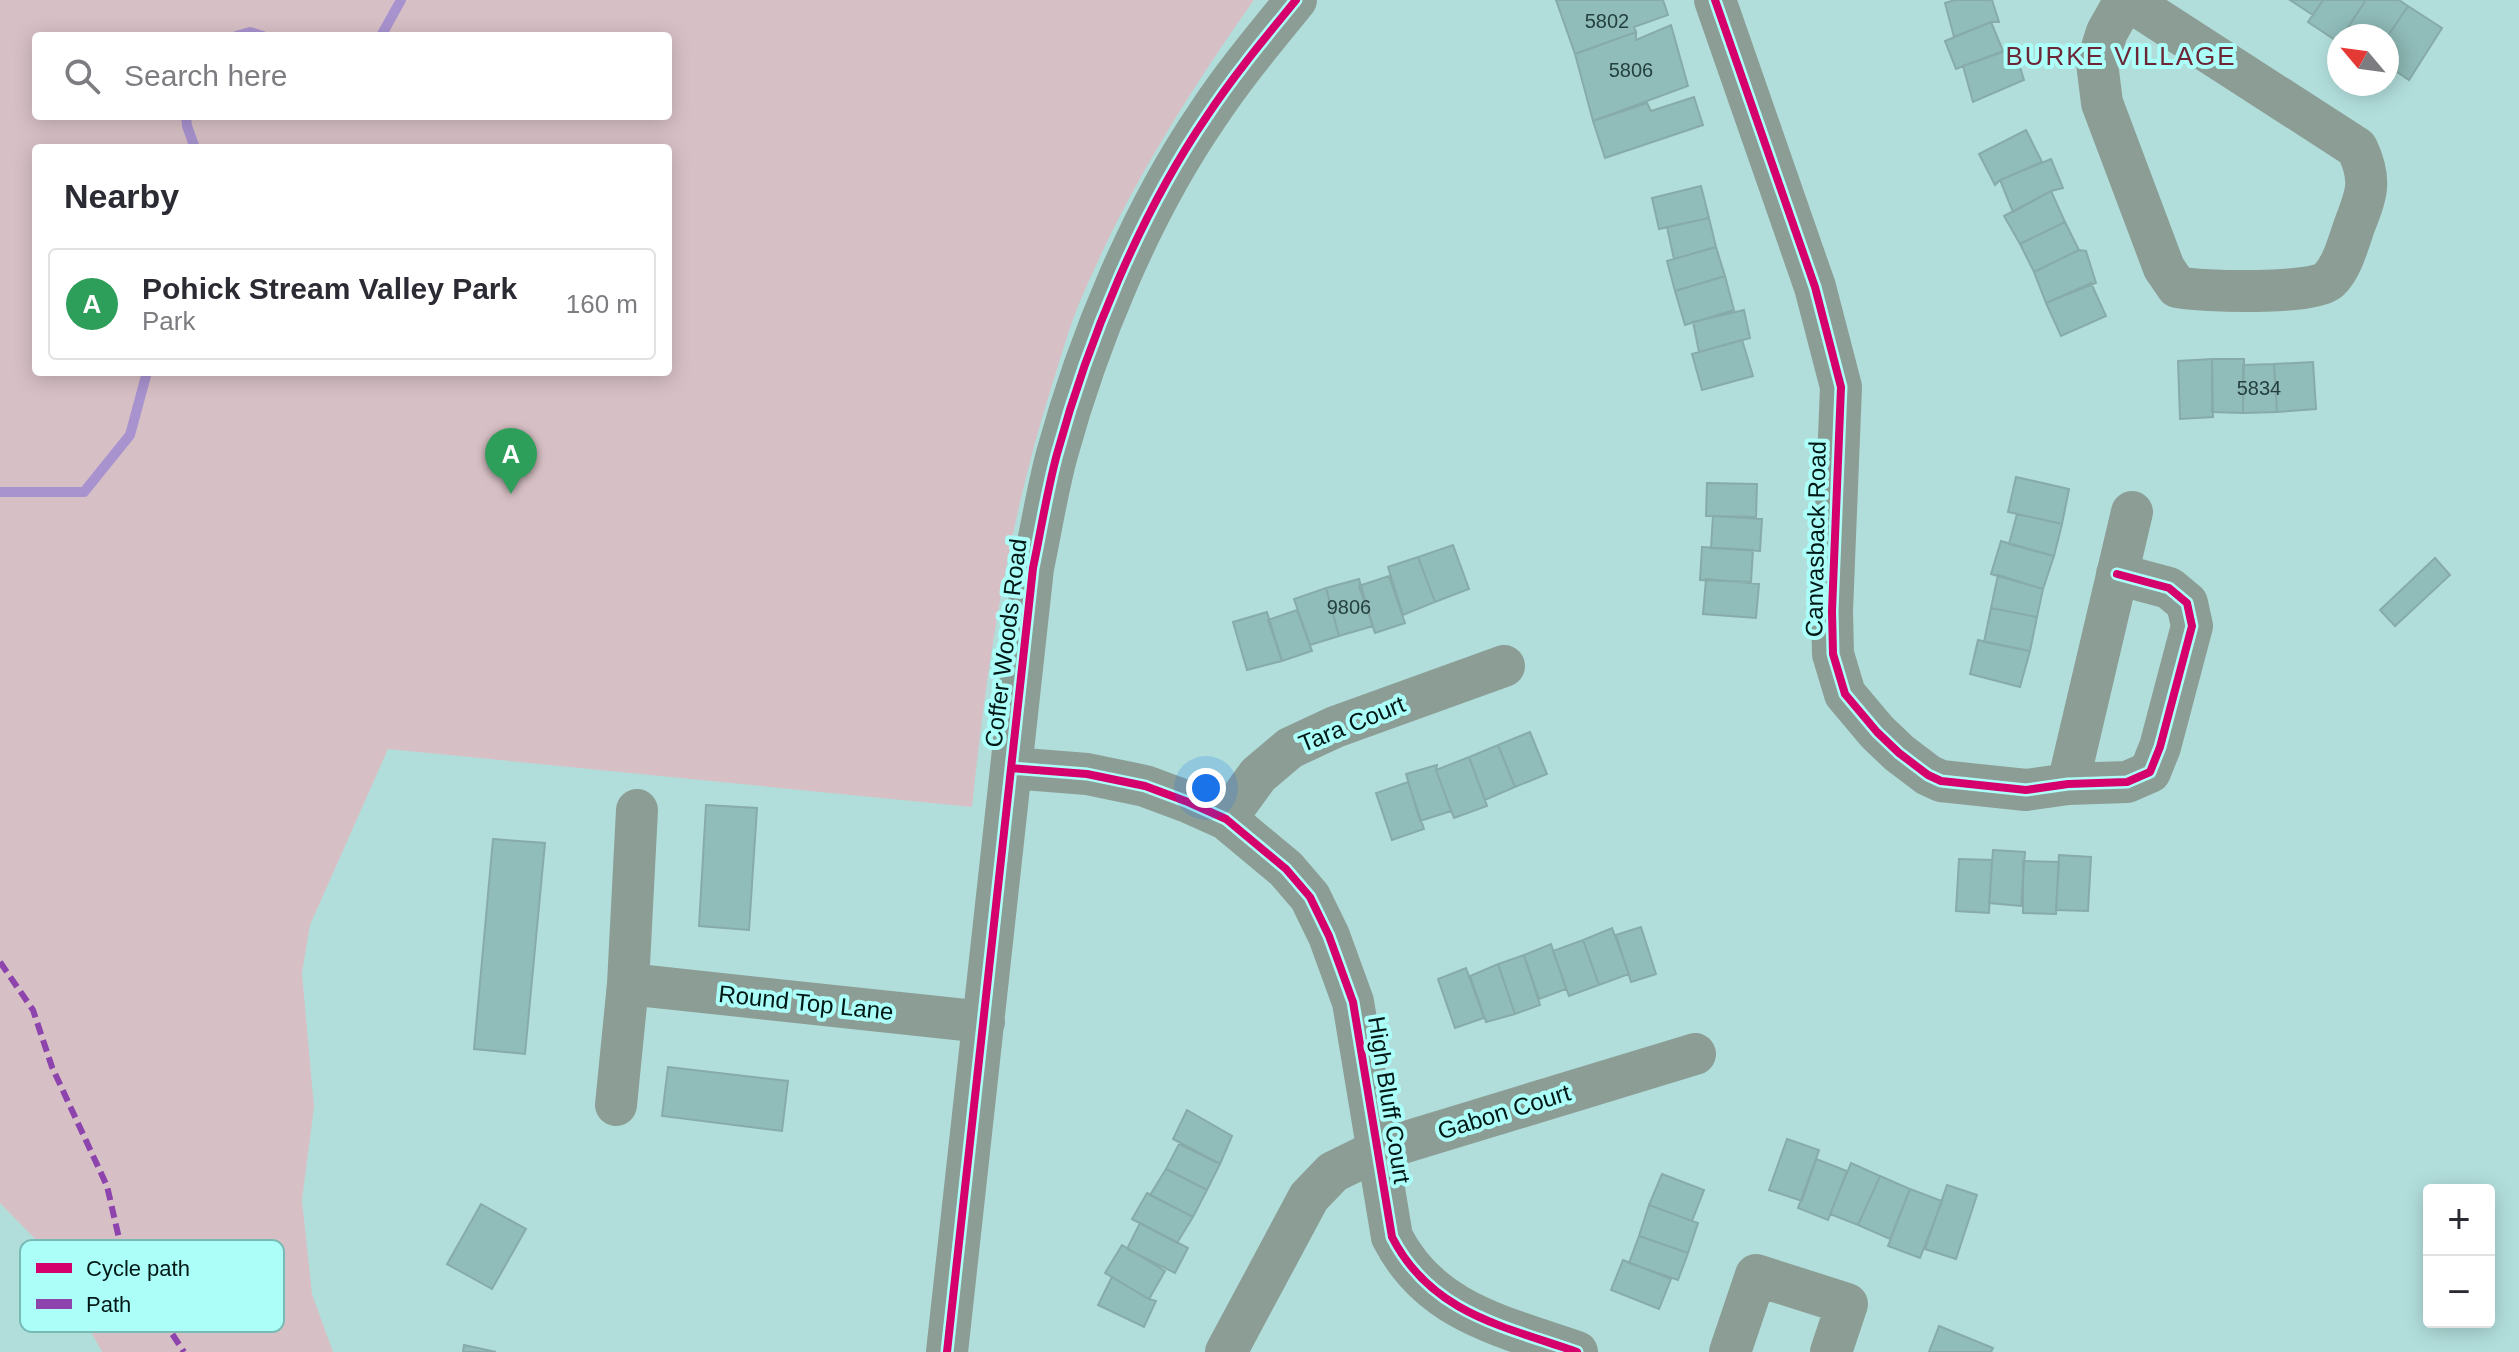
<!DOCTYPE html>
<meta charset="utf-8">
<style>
body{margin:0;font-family:Arial,sans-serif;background:#f7f7f7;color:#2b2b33}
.controls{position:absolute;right:24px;bottom:24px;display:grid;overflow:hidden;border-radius:8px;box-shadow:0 4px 20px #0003}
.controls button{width:72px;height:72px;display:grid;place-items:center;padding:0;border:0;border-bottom:2px solid #e1e1e2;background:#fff;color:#2b2b33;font:40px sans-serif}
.compass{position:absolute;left:2327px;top:24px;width:72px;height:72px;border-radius:50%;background:#fff;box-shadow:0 4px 20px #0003;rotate:299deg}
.you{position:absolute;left:1206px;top:788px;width:28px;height:28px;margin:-20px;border:6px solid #fff;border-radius:50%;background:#1a73e8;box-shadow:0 0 0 12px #1a73e833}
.badge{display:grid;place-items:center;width:52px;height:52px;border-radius:50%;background:#3e5d5b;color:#fff;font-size:26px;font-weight:700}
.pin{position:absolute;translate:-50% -66px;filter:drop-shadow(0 2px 4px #0008)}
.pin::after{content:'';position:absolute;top:42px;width:28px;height:24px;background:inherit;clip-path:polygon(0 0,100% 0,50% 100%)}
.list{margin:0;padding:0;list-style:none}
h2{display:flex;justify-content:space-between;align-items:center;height:104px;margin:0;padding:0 32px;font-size:34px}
h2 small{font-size:26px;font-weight:400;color:#7c7c81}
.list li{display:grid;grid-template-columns:52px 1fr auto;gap:24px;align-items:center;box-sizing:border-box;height:112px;margin:0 16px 16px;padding:0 16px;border:2px solid #e1e1e2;border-radius:8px}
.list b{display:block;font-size:30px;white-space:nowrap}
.list p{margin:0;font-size:26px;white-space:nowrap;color:#7c7c81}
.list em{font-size:26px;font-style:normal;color:#7c7c81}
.icon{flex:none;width:44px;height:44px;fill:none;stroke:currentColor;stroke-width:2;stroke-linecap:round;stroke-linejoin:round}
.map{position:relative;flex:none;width:2519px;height:1352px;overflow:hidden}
.search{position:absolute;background:#fff;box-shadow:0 4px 20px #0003;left:32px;top:32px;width:640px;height:88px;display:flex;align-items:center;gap:20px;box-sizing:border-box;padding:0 28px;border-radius:8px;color:#7c7c81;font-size:30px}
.panel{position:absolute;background:#fff;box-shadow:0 4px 20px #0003;left:32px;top:144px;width:640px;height:232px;border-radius:8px}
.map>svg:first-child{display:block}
.green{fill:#d7c0c5;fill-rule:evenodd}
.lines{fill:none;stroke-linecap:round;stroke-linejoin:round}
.stream{stroke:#a993cf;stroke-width:10}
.building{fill:#90bcb9;stroke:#87aba8;stroke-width:2}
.minor{stroke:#8c9d95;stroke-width:42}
.quiet{stroke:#8e44ad;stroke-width:6;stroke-dasharray:12 6;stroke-linecap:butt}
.cycleway-casing{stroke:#acfff8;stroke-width:13}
.cycleway{stroke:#d6006c;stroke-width:8}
.labels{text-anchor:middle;stroke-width:8;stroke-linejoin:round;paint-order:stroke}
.number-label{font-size:20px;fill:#24413f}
.street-label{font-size:24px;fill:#001816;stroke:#acfff8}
.neighbourhood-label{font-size:26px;letter-spacing:2px;fill:#6c2636;stroke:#acfff8}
.key{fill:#acfff8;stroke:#78bab4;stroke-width:2}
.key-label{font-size:22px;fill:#001816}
</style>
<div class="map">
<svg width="2519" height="1352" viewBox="0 0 2519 1352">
<rect width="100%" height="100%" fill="#b1dedb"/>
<!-- green -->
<path class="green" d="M0 0H1254C1186 96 1124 196 1079 304 1069 328 1062 354 1054 379 1009 519 987 662 972 807L388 749 310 925 302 973 314 1107 302 1200 312 1294 333 1352H102L47 1251 0 1203ZM36 36H668V116H36ZM36 148H668V372H36Z"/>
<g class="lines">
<!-- stream -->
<path class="stream" d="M236 36 250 32 263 36
M381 36 401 0
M186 116 187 126 195 148
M0 492H84L130 435 147 372"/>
</g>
<!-- building -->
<path class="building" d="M1556 0H1663L1668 15 1634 27 1636 32 1575 54Z
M1955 0H1992L1999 22H1991L1954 37 1945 3Z
M2290 0H2323L2313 15Z
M2323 0H2366L2342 36H2339L2338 42 2308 22Z
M2366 0H2399L2408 6 2387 37 2343 35Z
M2408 6 2442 28 2409 80 2387 65V37Z
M1991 22 2003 51 1956 69 1945 41Z
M1671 25 1688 86 1593 121 1575 54 1636 32V40Z
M2014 48 2024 80 1973 102 1963 66Z
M1694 97 1703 125 1605 158 1593 121 1647 103 1651 111Z
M2026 130 2042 162 2000 180 1995 185 1979 154Z
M2051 159 2063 188 2051 191 2013 212 2000 180Z
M1701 186 1709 218 1659 229 1652 198Z
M2051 191 2065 222 2020 244 2004 216Z
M1709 218 1716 247 1674 259 1667 227Z
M2065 222 2079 250 2034 272 2020 244Z
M1716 247 1725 276 1675 291 1667 261Z
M2079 250 2086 251 2096 283 2046 303 2034 272Z
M1725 276 1734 310 1685 325 1675 291Z
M2091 283 2106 316 2061 336 2046 303Z
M1744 310 1750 338 1699 352 1693 322Z
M1742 340 1753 376 1702 390 1692 354Z
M2212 359H2244L2243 413 2212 412Z
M2212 359 2213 417 2180 419 2178 361Z
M2313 362 2316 409 2277 412 2274 364Z
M2274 364 2277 412 2243 413V365Z
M2016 477 2069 489 2062 524 2008 512Z
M1707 483 1757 484 1756 517 1706 516Z
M2017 514 2062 524 2054 556 2009 544Z
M1713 516 1762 519 1760 551 1711 548Z
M2001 541 2054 556 2043 589 1991 574Z
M1453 545 1469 589 1435 602 1418 557Z
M1702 547 1753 550 1751 582 1700 580Z
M1418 557 1435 602 1403 615 1388 567Z
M2435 558 2450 575 2395 626 2380 610Z
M1998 575 2043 589 2037 617 1991 608Z
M1389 576 1405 623 1375 633 1359 586Z
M1359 579 1373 626 1339 636 1326 588Z
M1706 579 1759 584 1756 618 1703 614Z
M1326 588 1339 636 1310 645 1294 599Z
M1991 608 2037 617 2030 651 1984 642Z
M1297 610 1312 651 1282 661 1268 620Z
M1267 612 1282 661 1247 670 1233 622Z
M1978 640 2030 651 2020 687 1970 674Z
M1530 732 1547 774 1515 787 1498 745Z
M1498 745 1515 787 1485 800 1469 757Z
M1469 757 1487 806 1454 818 1436 770Z
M1437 765 1436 770 1451 811 1420 821 1406 774Z
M1408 782 1424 829 1392 840 1376 793Z
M706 805 757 808 749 930 699 926Z
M493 839 545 843 525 1054 474 1049Z
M1993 850 2025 852 2021 906 1989 903Z
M2059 855 2091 857 2088 911 2056 910Z
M1959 859 1992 860 1989 913 1956 911Z
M2023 861 2059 862 2056 914 2023 913Z
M1641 927 1656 974 1631 982 1616 935Z
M1612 928 1629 974 1599 985 1583 940Z
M1583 940 1599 985 1569 996 1553 951Z
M1551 944 1566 989 1539 999 1524 955Z
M1524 955 1540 1005 1515 1014 1498 964Z
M1498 964 1515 1014 1486 1022 1470 976Z
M1466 968 1484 1018 1455 1028 1438 979Z
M668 1067 788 1081 782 1131 662 1116Z
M1187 1110 1232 1136 1220 1164 1173 1139Z
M1787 1139 1819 1150 1802 1201 1769 1190Z
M1179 1144 1220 1164 1207 1190 1166 1169Z
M1816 1159 1847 1171 1828 1220 1798 1208Z
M1851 1163 1880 1176 1858 1225 1830 1214Z
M1166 1169 1207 1190 1193 1217 1150 1195Z
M1662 1174 1704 1190 1692 1221 1649 1205Z
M1880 1176 1910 1189 1890 1239 1858 1225Z
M1947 1185 1977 1195 1956 1259 1925 1249Z
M1910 1189 1942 1201 1920 1258 1888 1246Z
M1147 1193 1193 1217 1177 1243 1132 1219Z
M481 1204 526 1229 492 1289 447 1264Z
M1649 1205 1698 1223 1688 1253 1639 1236Z
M1140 1223 1188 1248 1175 1273 1127 1249Z
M1639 1236 1688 1253 1678 1280 1629 1263Z
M1122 1245 1165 1271 1149 1299 1105 1273Z
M1623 1260 1671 1279 1659 1309 1611 1290Z
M1112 1277 1149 1299 1156 1301 1144 1327 1098 1305Z
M1939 1326 1993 1348 1991 1352H1929Z
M464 1345 496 1352H463Z"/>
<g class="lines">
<!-- minor -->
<path class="minor" d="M1715 0 1815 287 1841 387 1832 611 1833 654 1845 694 1877 732 1899 753 1928 775 1941 781 2026 790 2068 784 2127 782 2150 772 2160 747 2192 626 2187 603 2169 588 2117 574
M2125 0 2107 32 2097 63 2102 103 2164 268 2177 287C2201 292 2314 295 2329 280 2343 266 2348 243 2355 224 2367 193 2372 180 2357 148L2128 0
M1011 768 1087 774 1145 786 1188 802 1226 819 1286 869 1310 897 1329 936 1353 1002 1392 1237C1431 1313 1503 1326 1577 1352
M2068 784 2132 512
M1226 819 1258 775 1290 748 1335 727 1504 666
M628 984 984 1022
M616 1105 628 984 637 810
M947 1352 1033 568C1041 530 1047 491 1057 454 1088 341 1140 214 1207 116 1234 75 1265 38 1296 0
M1226 1352 1309 1197 1333 1172 1376 1151 1695 1054
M1730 1352 1756 1275 1847 1304 1831 1352"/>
<!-- quiet -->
<path class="quiet" d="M0 962 33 1010 52 1067 107 1186 124 1260 184 1352"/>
<!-- cycleway casing -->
<g class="cycleway-casing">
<path id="cycleway" d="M1715 0 1815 287 1841 387 1832 611 1833 654 1845 694 1877 732 1899 753 1928 775 1941 781 2026 790 2068 784 2127 782 2150 772 2160 747 2192 626 2187 603 2169 588 2117 574
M1011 768 1087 774 1145 786 1188 802 1226 819 1286 869 1310 897 1329 936 1353 1002 1392 1237C1431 1313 1503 1326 1577 1352
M947 1352 1033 568C1041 530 1047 491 1057 454 1088 341 1140 214 1207 116 1234 75 1265 38 1296 0"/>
</g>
<!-- cycleway -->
<use href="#cycleway" class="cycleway"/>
</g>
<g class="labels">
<!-- number labels -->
<g class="number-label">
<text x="1607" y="28">5802</text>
<text x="1631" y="77">5806</text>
<text x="2259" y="395">5834</text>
<text x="1349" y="614">9806</text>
</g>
<!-- street labels -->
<g class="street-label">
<text transform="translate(1816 539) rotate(-89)" y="8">Canvasback Road</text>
<text transform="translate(1006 643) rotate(-83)" y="8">Coffer Woods Road</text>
<text transform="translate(1352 724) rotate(-22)" y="8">Tara Court</text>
<text transform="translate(806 1003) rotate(6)" y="8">Round Top Lane</text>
<text transform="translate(1389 1100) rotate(81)" y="8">High Bluff Court</text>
<text transform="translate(1504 1112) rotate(-17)" y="8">Gabon Court</text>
</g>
<!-- neighbourhood labels -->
<g class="neighbourhood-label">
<text x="2121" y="65">BURKE VILLAGE</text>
</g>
</g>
<!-- legend -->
<rect x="20" y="1240" width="264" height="92" rx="12" class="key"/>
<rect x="36" y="1263" width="36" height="10" fill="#d6006c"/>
<rect x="36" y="1299" width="36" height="10" fill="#8e44ad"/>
<g class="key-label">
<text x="86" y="1276">Cycle path</text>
<text x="86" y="1312">Path</text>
</g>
</svg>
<div class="controls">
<button>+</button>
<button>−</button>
</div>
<svg class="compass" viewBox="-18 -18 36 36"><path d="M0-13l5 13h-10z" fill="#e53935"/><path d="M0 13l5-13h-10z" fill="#7c7c81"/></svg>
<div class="you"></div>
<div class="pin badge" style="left:511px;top:494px;background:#2e9e5b">A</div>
<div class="search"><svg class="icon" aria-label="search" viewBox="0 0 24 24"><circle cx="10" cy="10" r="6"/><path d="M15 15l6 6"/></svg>Search here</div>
<section class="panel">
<h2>Nearby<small></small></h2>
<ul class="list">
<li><span class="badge" style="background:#2e9e5b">A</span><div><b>Pohick Stream Valley Park</b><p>Park</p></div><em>160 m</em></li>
</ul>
</section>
</div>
